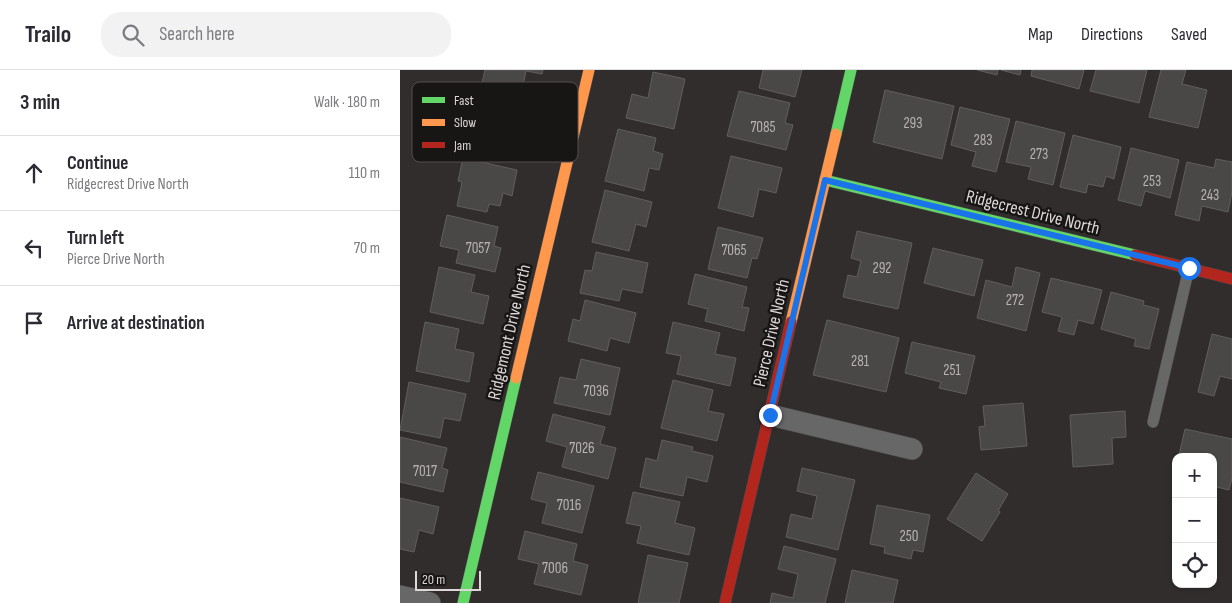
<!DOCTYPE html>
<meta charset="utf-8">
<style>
body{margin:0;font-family:"Sofia Sans Condensed",sans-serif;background:#f2f2f3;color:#2b2b33}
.controls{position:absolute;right:15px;bottom:15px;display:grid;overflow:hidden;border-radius:10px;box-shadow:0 1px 4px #0004}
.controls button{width:45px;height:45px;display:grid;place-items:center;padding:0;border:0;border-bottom:1px solid #e1e1e2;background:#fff;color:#2b2b33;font:25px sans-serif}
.scale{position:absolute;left:15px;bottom:12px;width:66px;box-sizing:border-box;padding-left:5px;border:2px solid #ddd7d8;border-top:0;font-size:14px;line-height:18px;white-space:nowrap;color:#ddd7d8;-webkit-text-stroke:4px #181515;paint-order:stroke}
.stop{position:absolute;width:15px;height:15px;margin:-11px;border:4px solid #1a73e8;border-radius:50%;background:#fff}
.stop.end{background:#1a73e8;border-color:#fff;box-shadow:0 1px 5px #0008}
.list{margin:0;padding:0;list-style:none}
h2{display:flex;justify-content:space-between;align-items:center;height:65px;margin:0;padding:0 20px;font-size:21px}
h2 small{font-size:16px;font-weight:400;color:#7c7c81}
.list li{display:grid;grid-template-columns:32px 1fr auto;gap:15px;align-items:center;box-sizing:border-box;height:75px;padding:0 20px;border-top:1px solid #e1e1e2}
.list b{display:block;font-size:19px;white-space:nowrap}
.list p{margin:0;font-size:16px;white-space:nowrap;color:#7c7c81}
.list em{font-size:16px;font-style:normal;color:#7c7c81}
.icon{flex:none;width:28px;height:28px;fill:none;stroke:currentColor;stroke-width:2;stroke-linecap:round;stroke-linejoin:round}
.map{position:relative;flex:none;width:832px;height:533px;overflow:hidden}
header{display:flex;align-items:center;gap:30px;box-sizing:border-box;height:70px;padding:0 25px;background:#fff;border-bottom:1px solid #e1e1e2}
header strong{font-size:24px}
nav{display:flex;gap:28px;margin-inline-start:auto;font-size:18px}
.search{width:350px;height:45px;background:#f2f2f3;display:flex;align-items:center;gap:12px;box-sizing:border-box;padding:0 18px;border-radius:20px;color:#7c7c81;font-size:19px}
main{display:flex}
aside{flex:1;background:#fff}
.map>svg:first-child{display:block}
.building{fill:#4a4747;stroke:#625e5e}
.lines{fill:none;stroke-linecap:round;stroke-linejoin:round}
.lane-casing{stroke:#4c4949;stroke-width:12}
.street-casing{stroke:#4c4949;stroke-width:22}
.fast-casing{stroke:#4c4949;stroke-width:12}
.slow-casing{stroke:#4c4949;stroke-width:12}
.jam-casing{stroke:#4c4949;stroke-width:12}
.lane{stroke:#686767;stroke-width:11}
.street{stroke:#686767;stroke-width:21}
.fast{stroke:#63d668;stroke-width:11}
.slow{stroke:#ff974d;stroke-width:11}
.jam{stroke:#b3261e;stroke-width:11}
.route{stroke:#1a73e8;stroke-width:6}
.labels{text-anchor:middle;stroke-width:5;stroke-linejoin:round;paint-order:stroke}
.number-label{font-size:15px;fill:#b8b3b4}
.street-label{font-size:18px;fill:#ddd7d8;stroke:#181515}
.key{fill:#181515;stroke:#534f50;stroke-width:1}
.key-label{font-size:14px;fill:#ddd7d8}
</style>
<header>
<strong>Trailo</strong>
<div class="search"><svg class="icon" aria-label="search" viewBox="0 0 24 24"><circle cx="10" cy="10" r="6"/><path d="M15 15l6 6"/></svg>Search here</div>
<nav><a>Map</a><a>Directions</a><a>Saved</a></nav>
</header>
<main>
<aside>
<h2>3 min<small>Walk · 180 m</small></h2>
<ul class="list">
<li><svg class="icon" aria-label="ahead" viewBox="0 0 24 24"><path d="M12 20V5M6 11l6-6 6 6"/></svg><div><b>Continue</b><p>Ridgecrest Drive North</p></div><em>110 m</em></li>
<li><svg class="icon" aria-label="left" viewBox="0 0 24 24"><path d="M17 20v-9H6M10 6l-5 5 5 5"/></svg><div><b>Turn left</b><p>Pierce Drive North</p></div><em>70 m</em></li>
<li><svg class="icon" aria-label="arrive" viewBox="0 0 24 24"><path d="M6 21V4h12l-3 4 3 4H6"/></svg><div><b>Arrive at destination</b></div></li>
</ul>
</aside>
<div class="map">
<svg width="832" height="533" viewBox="0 0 832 533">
<rect width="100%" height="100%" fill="#312d2d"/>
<!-- building -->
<path class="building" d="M85 0H143L142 4 126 1 121 25 81 17Z
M363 0H402L395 27 359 18Z
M577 0H598L597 5Z
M601 0H621L620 5Z
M632 0H684L679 19 631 6Z
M696 0H747L739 33 690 21Z
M761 0H786L782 14 807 20 798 58 749 47Z
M253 2 285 9 274 59 226 48 232 24 248 28Z
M485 20 554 36 542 89 473 72Z
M339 21 390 33 385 53 393 55 386 80 327 66Z
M560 37 610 49 596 102 572 96 576 82 551 75Z
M616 51 665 63 653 115 628 109 631 97 606 92Z
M218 59 256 68 253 81 263 84 259 100 249 98 244 121 205 111Z
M673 65 721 77 714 109 706 106 703 117 688 114 686 123 660 117Z
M731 78 779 90 770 128 745 121 741 136 718 130Z
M331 86 382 98 376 123 359 119 353 147 318 138Z
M63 88 117 100 112 126 103 123 100 136 89 134 87 142 57 136 62 112 58 111Z
M816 89 832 92V122L828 142 802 136 799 151 775 145 787 92 814 98Z
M205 120 252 132 246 157 236 154 229 181 192 172Z
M47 145 98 157 94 176 101 178 95 202 56 193 59 180 40 176Z
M318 157 363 168 357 189 352 188 347 208 308 199Z
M457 161 512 173 498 239 443 227 448 205 457 207 461 191 451 188Z
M533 178 583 190 574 226 524 213Z
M196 182 248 193 242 223 222 219 219 231 180 223 185 200 192 201Z
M39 197 75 205 71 222 89 226 83 254 30 242Z
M616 197 640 203 626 261 577 248 586 210 612 217Z
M295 204 347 217 342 237 349 238 344 261 305 251 308 239 288 234Z
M651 208 702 220 693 254 678 250 674 265 658 261 662 247 642 242Z
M711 222 744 231 743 235 759 239 749 279 734 276 736 269 701 259Z
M185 230 236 243 229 273 210 268 207 281 168 271 173 249 180 251Z
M427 250 499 268 486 322 413 305Z
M25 252 59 259 55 279 74 283 69 312 16 301Z
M273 252 320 263 315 284 336 288 330 316 277 304 281 286 266 283Z
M812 264 832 269V309L820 306 814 326 798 322Z
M512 272 575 286 566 324 539 318 541 312 505 303Z
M181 289 220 298 210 345 154 333 160 307 176 310Z
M273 310 313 320 308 341 324 344 317 371 261 358Z
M9 312 66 324 60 351 44 348 40 368 0 360Z
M623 333 627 376 581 380 579 357 585 356 583 336Z
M725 341 726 367 712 368 713 394 673 397 670 345Z
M153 344 205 357 200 374 216 378 208 409 162 397 167 377 146 371Z
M785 359 832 369V408L829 420 813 416V387L779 385Z
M0 367 47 378 42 398 48 400 43 422 0 412Z
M262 370 293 377 292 381 313 386 307 412 287 407 283 426 240 417 246 388 257 391Z
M402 398 455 410 438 480 386 467 391 444 412 449 417 426 397 421Z
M138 402 194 416 182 463 142 453 147 433 131 429Z
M576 403 608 424 598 441 600 442 582 471 547 449Z
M233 422 280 432 275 453 295 458 289 485 237 473 241 456 226 453Z
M0 428 39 437 33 464 19 460 14 482 0 479Z
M477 435 530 445 523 482 513 480 511 489 484 483 485 477 470 474Z
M125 461 177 474 173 491 188 495 181 525 134 514 139 494 118 489Z
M384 476 436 489 425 533H370L372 523 393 528 398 504 378 499Z
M248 485 288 493 279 533H238Z
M452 500 498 510 493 533H445Z"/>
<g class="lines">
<!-- lane casing -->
<g class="lane-casing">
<path id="lane" d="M753 352 789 198"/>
</g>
<!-- street casing -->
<g class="street-casing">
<path id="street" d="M370 345 512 379
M0 526 30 533"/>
</g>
<!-- fast casing -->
<g class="fast-casing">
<path id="fast" d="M436 64 451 0
M425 110 735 185
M63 533 116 308"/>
</g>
<!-- slow casing -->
<g class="slow-casing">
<path id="slow" d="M391 252 436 64
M116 308 189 0"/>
</g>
<!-- jam casing -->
<g class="jam-casing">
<path id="jam" d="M735 185 832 209
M325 533 391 252"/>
</g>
<!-- lane -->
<use href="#lane" class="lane"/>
<!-- street -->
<use href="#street" class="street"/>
<!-- fast -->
<use href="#fast" class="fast"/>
<!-- slow -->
<use href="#slow" class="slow"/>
<!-- jam -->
<use href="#jam" class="jam"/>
</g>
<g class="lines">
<!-- route -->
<path class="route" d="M370 345 425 110 789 198"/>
</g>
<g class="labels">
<!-- number labels -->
<g class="number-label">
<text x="513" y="58">293</text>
<text x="363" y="62">7085</text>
<text x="583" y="75">283</text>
<text x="639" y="89">273</text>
<text x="752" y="116">253</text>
<text x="810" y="130">243</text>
<text x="78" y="183">7057</text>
<text x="334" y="185">7065</text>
<text x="482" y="203">292</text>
<text x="615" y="235">272</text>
<text x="460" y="296">281</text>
<text x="552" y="305">251</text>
<text x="196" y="326">7036</text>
<text x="182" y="383">7026</text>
<text x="25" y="406">7017</text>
<text x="169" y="440">7016</text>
<text x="509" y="471">250</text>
<text x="155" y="503">7006</text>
</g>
<!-- street labels -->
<g class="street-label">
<text transform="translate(633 142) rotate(14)" y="6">Ridgecrest Drive North</text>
<text transform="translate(109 262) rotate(-77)" y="6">Ridgemont Drive North</text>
<text transform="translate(371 263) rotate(-77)" y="6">Pierce Drive North</text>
</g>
</g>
<!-- legend -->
<rect x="12" y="12" width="166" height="80" rx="8" class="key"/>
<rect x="22" y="27" width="23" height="6" fill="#63d668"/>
<rect x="22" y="49" width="23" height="7" fill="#ff974d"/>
<rect x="22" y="72" width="23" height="6" fill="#b3261e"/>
<g class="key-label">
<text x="54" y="35">Fast</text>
<text x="54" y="57">Slow</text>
<text x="54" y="80">Jam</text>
</g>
</svg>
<div class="controls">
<button>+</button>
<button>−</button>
<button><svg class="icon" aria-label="locate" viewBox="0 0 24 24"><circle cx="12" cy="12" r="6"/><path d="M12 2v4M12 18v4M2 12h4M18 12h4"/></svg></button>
</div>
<div class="scale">20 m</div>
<div class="stop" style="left:789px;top:198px"></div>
<div class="stop end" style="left:370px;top:345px"></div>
</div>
</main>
